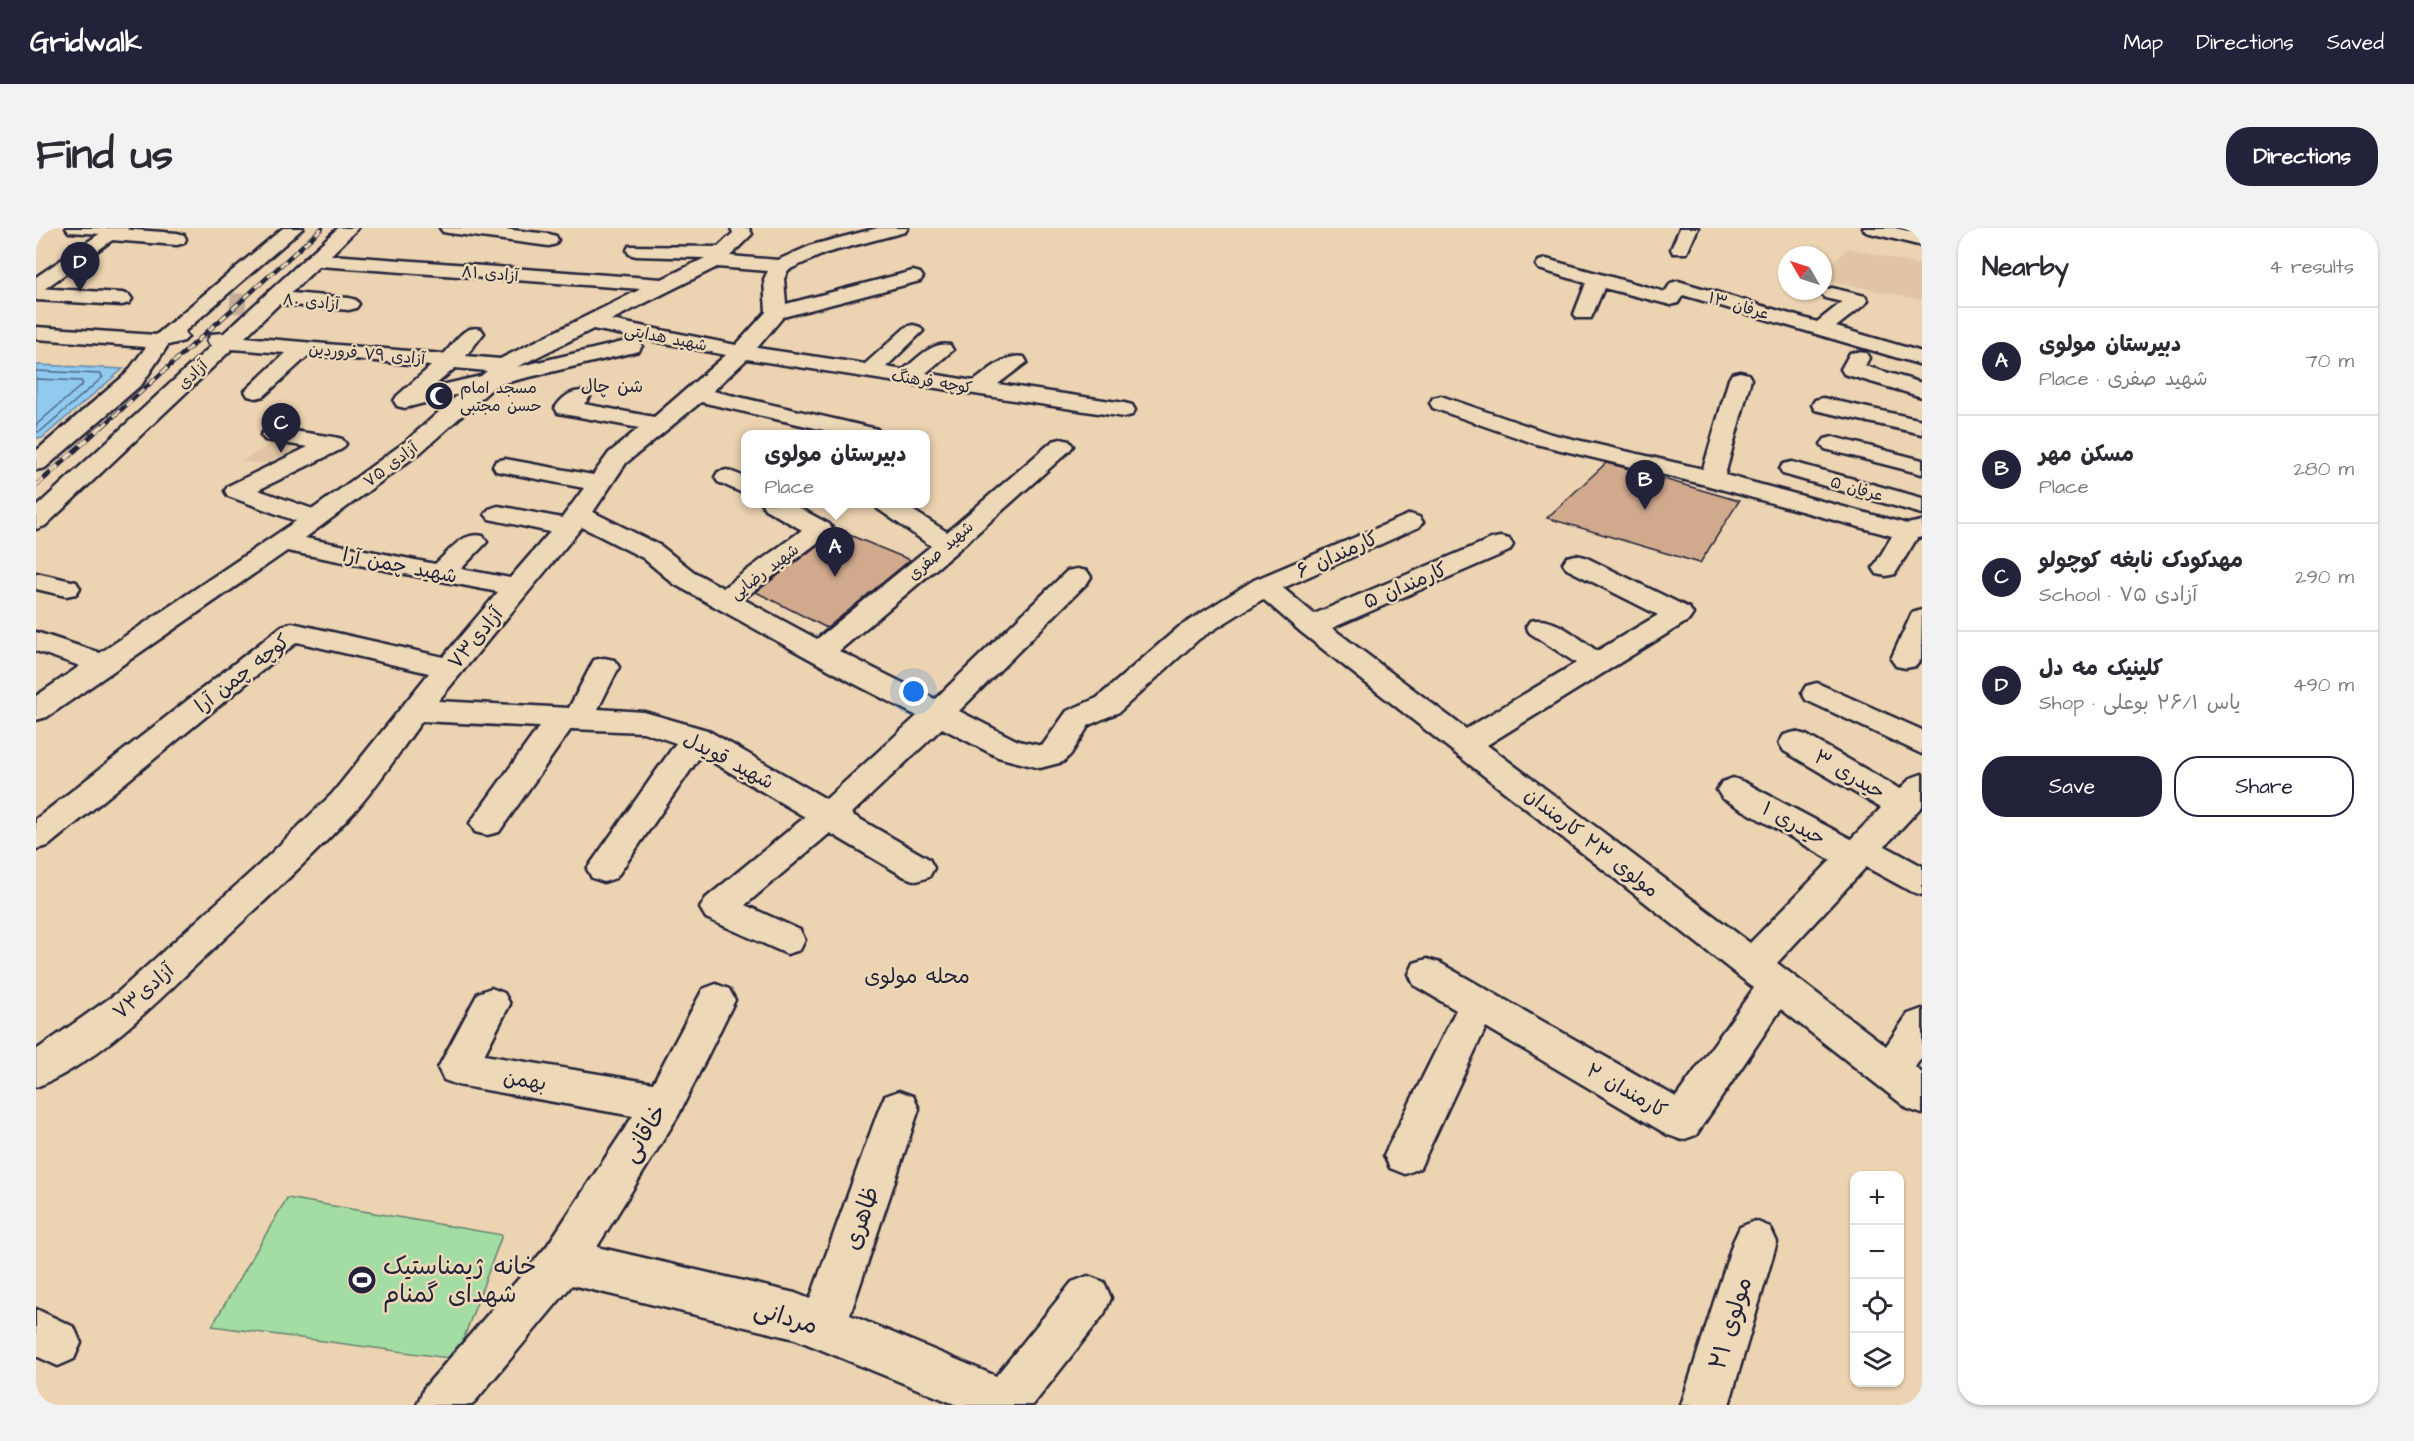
<!DOCTYPE html>
<meta charset="utf-8">
<style>
body{margin:0;font-family:"Architects Daughter","Playpen Sans Arabic",sans-serif;background:#f2f2f3;color:#2b2b33}
.controls{position:absolute;right:18px;bottom:18px;display:grid;overflow:hidden;border-radius:12px;box-shadow:0 2px 4px #0004}
.controls button{width:54px;height:54px;display:grid;place-items:center;padding:0;border:0;border-bottom:2px solid #e1e1e2;background:#fff;color:#2b2b33;font:30px sans-serif}
.compass{position:absolute;left:1742px;top:18px;width:54px;height:54px;border-radius:50%;background:#fff;box-shadow:0 2px 4px #0004;rotate:309deg}
.you{position:absolute;left:878px;top:464px;width:21px;height:21px;margin:-15px;border:4px solid #fff;border-radius:50%;background:#1a73e8;box-shadow:0 0 0 9px #1a73e833}
.badge{display:grid;place-items:center;width:39px;height:39px;border-radius:50%;background:#22223b;color:#fff;font-size:20px;font-weight:700}
.pin{position:absolute;translate:-50% -50px;filter:drop-shadow(0 2px 3px #0008)}
.pin::after{content:'';position:absolute;top:32px;width:21px;height:18px;background:inherit;clip-path:polygon(0 0,100% 0,50% 100%)}
.popup{position:absolute;left:705px;top:202px;width:189px;height:78px;box-sizing:border-box;display:grid;place-content:center;border-radius:12px;background:#fff;filter:drop-shadow(0 2px 4px #0005);font-size:20px;white-space:nowrap;color:#7c7c81}
.popup b{font-size:22px;color:#2b2b33}
.popup::after{content:'';position:absolute;left:50%;top:100%;margin-left:-12px;border:12px solid transparent;border-top-color:#fff}
.list{margin:0;padding:0;list-style:none}
h2{display:flex;justify-content:space-between;align-items:center;height:78px;margin:0;padding:0 24px;font-size:26px}
h2 small{font-size:20px;font-weight:400;color:#7c7c81}
.list li{display:grid;grid-template-columns:39px 1fr auto;gap:18px;align-items:center;box-sizing:border-box;height:108px;padding:0 24px;border-top:2px solid #e1e1e2}
.list b{display:block;font-size:22px;white-space:nowrap}
.list p{margin:0;font-size:20px;white-space:nowrap;color:#7c7c81}
.list em{font-size:20px;font-style:normal;color:#7c7c81}
.actions{display:flex;gap:12px;padding:18px 24px}
.actions a{flex:1;padding:14px 0;border:2px solid #22223b;border-radius:24px;text-align:center;font-size:21px;color:#22223b}
.actions .main{background:#22223b;color:#fff}
.icon{flex:none;width:33px;height:33px;fill:none;stroke:currentColor;stroke-width:2;stroke-linecap:round;stroke-linejoin:round}
.map{position:relative;flex:none;width:1886px;height:1177px;overflow:hidden;border-radius:24px}
header{display:flex;align-items:center;gap:36px;box-sizing:border-box;height:84px;padding:0 30px;background:#22223b;color:#fff}
header strong{font-size:28px}
nav{display:flex;gap:33px;margin-inline-start:auto;font-size:21px}
.intro{display:flex;align-items:center;justify-content:space-between;box-sizing:border-box;height:144px;padding:0 36px}
h1{margin:0;font-size:42px}
.button{padding:15px 27px;border-radius:24px;background:#22223b;color:#fff;font-size:21px;font-weight:700}
main{display:flex;gap:36px;padding:0 36px}
aside{flex:1;background:#fff;border-radius:24px;box-shadow:0 2px 4px #0004}
.map>svg:first-child{display:block}
.built{fill:#e0c4a4}
.green{fill:#a3dda3;stroke:#62806f;stroke-width:1.5}
.water{fill:#90caf0;stroke:#6487a8;stroke-width:1.5}
.lines{fill:none;stroke-linecap:round;stroke-linejoin:round}
.shore{stroke:#4e6583;stroke-width:1.5}
.building{fill:#d1aa8e;stroke:#22223b;stroke-width:1.5}
.minor-tunnel{stroke:#c4b099;stroke-width:20;stroke-dasharray:20 10;stroke-linecap:butt}
.minor-casing{stroke:#22223b;stroke-width:5}
.major-casing{stroke:#22223b;stroke-width:5}
.minor{fill:#edd9b7;fill-rule:evenodd}
.major{fill:#edd9b7;fill-rule:evenodd}
.rail-far1-casing{stroke:#22223b;stroke-width:4.5}
.rail-casing{stroke:#22223b;stroke-width:5}
.rail-far1{stroke:#edd9b7;stroke-width:3;stroke-dasharray:8;stroke-linecap:butt}
.rail{stroke:#edd9b7;stroke-width:4;stroke-dasharray:10;stroke-linecap:butt}
.labels{text-anchor:middle;stroke-width:5;stroke-linejoin:round;paint-order:stroke}
.far-street-label{font-size:16px;fill:#22223b;stroke:#edd9b7}
.far-poi-label{font-size:16px;fill:#22223b;stroke:#edd9b7;text-anchor:start}
.far-neighbourhood-label{font-size:18px;fill:#22223b;stroke:#edd9b7}
.street-label{font-size:20px;fill:#22223b;stroke:#edd9b7}
.neighbourhood-label{font-size:21px;fill:#22223b;stroke:#edd9b7}
.near-street-label{font-size:24px;fill:#22223b;stroke:#edd9b7}
.near-poi-label{font-size:24px;fill:#22223b;stroke:#edd9b7;text-anchor:start}
</style>
<header>
<strong>Gridwalk</strong>
<nav><a>Map</a><a>Directions</a><a>Saved</a></nav>
</header>
<div class="intro"><h1>Find us</h1><a class="button">Directions</a></div>
<main>
<div class="map">
<svg width="1886" height="1177" viewBox="0 0 1886 1177">
<rect width="100%" height="100%" fill="#ecd3b1"/>
<filter id="ink" filterUnits="userSpaceOnUse"><feTurbulence type="fractalNoise" baseFrequency=".0167" numOctaves="2"/><feDisplacementMap in="SourceGraphic" scale="12" xChannelSelector="R" yChannelSelector="G"/><feConvolveMatrix kernelMatrix="1 2 1 2 8 2 1 2 1" color-interpolation-filters="sRGB"/></filter>
<g filter="url(#ink)">
<!-- built -->
<path class="built" d="M1813 20 1886 38V72L1787 51V42Z
M237 214 289 217 249 236 205 234Z"/>
<!-- green -->
<path class="green" d="M251 970 466 1007 420 1131 176 1098Z"/>
<!-- water -->
<path class="water" d="M2 137 87 141 6 210H0V139Z"/>
<g class="lines">
<!-- shore -->
<path class="shore" d="M0 143 64 146 67 149 5 203 0 204
M0 151 45 153 47 156 0 197"/>
</g>
<!-- building -->
<path class="building" d="M1570 235 1590 240 1703 273 1664 335 1511 290Z
M799 301 874 332 791 400 720 364 794 308Z"/>
<g class="lines">
<!-- minor-tunnel -->
<path class="minor-tunnel" d="M194 75 210 76"/>
<!-- minor casing -->
<g class="minor-casing">
<path id="minor" d="M30 0H70L141 5 148 7 150 11 148 15 141 17 75 12 68 10 66 6 33 4Z
M247 0H267L148 104 152 109 148 113 132 117 106 156 9 240 0 242V223L90 146 110 119 0 111V99L120 107Z
M302 0H322L295 27 626 51 669 30 600 28 593 26 591 22 593 18 682 19 697 5 695 0H713L716 6 694 28 742 32 776 17 842 0H872L869 4 790 25 752 42 748 51 750 76 877 43 884 45 887 49 884 53 747 89 721 120 829 136 870 99 877 97 884 99 887 103 850 139 867 142C881 131 896 113 914 117L917 122 890 145 938 153C952 143 970 125 988 129L991 134 962 156 1088 175 1096 177 1099 182 1096 187 1088 189 711 131 677 163 841 201 845 206H805L665 174 590 235 557 284 625 318 658 344 687 360 766 302 729 281 726 276H756L793 296 797 301 793 306 707 371 781 411 895 318 842 281 839 276H867L911 304 1017 213 1025 211 1033 213 1037 218 1033 223 921 323 803 423 899 471 1031 343 1041 341 1051 343 1055 349 1051 355 923 483 982 513 1006 518 1031 483 1061 470 1143 399 1218 352 1374 286 1383 289 1387 294 1383 299 1247 360 1278 386 1455 311 1464 309 1473 311 1477 317 1473 323 1296 400 1430 501 1540 435 1494 405 1490 399 1494 393C1518 387 1542 410 1561 423L1622 387 1531 341 1527 335 1531 329 1540 327 1549 329 1653 380 1657 386 1653 392 1451 517 1714 715 1795 632 1686 570 1681 562 1686 554 1697 550 1708 554 1815 611 1845 580 1748 523 1743 515 1748 507 1759 504 1770 507 1864 561 1875 550 1886 546V578L1849 618 1886 638V667L1874 663 1830 639 1741 735 1850 818 1872 786 1886 781V829L1879 839 1886 845V886L1872 881 1745 781 1660 907 1646 912 1632 907 1450 799 1384 940 1369 946 1354 940 1348 927 1420 782 1378 757 1373 746 1378 735 1391 731 1404 735 1640 869 1718 760 1265 404 1227 371 1163 411 1083 484 1053 497 1035 526 1027 534 1004 540 973 532 962 529 906 500 815 586 893 631 898 640 893 649 881 653 869 649 794 605 709 677 764 702 769 712 764 722 751 726 670 690 664 680 670 670 769 589 665 527 580 650 568 654 556 650 551 641 640 515 607 504 535 501 463 604 451 607 439 604 434 595 503 499 386 493C364 523 343 556 318 584 268 638 212 688 158 739 116 779 54 840 0 859V822L81 765 224 636 296 566 393 445 261 414 12 618 0 621V591L246 398 256 395 407 429 462 364 251 323 11 489 0 492V468L44 438 0 423V404L64 425 260 293 192 268 189 263 192 258 272 219 229 212 225 207 229 202 237 200 298 209 306 211 310 216 306 221 222 262 277 281 369 214 423 166 369 180 361 178 358 173 361 168 395 138 273 127 228 168 220 170 212 168 209 163 249 125 196 121 9 298 0 301V279L175 118 171 113 175 106 188 105ZM283 38 605 61 464 131 430 128 448 105 445 101C428 96 419 114 408 126L209 109 243 76 313 82 320 80 323 76 320 72 313 70 255 65ZM681 39 732 43 728 51 730 84 700 117 575 92ZM557 101 690 127 618 189 548 176 554 169 551 164C537 161 527 168 519 180L522 185 603 200 573 225 557 247 469 231 460 233 457 238 460 243 548 260 526 290 462 278 453 281 449 286 453 291 514 304 474 350 425 341 451 314 447 308C426 303 414 323 399 336L269 310 385 224 460 157 603 123 606 118 603 113 595 112 481 139ZM419 140 451 143 445 148 397 159ZM546 299 607 330 638 356 817 455 881 488 790 571 671 502 608 484 562 481 583 439 578 432 568 430 558 432 533 480 402 473Z
M404 0H459L513 6 520 8 522 12 520 16 513 18 413 5 407 4Z
M1644 0H1662L1651 25H1637L1635 21Z
M1827 0H1859L1886 6V18L1830 4Z
M1510 31 1629 64 1635 55 1642 53 1781 94 1806 74 1789 70 1786 66 1789 62 1796 60 1829 68 1832 72 1829 76 1800 99 1886 124V137L1647 67 1642 75 1635 77 1568 60 1555 90H1541L1538 86 1550 55 1503 41 1500 37 1503 33Z
M0 60 86 65 93 67 96 71 93 75 86 77 0 72Z
M1822 124 1830 125 1833 130 1829 138 1886 155V169L1808 146 1805 141 1814 125Z
M1704 144 1712 146 1715 151 1689 247 1871 296 1886 293V309L1881 310 1859 346 1850 348 1841 346 1837 340 1856 308 1670 257 1500 216 1397 180 1394 175 1397 170 1405 168 1515 206 1667 241 1693 151 1696 146Z
M1787 170 1886 192V206L1779 182 1776 177 1779 172Z
M1797 209 1886 232V246L1789 221 1785 216 1789 211Z
M1756 234 1886 270V286L1747 246 1744 241 1747 236Z
M691 242 709 249V266L682 254 679 249 682 244Z
M0 345 40 354 44 360 40 366 30 368 0 361Z
M1886 382 1885 431 1880 438 1870 440 1860 438 1855 431 1876 385Z
M1781 455 1886 502V526L1770 472 1766 465 1770 458Z
M680 756 693 761 699 772 642 888 561 1019 759 1065 774 1071 843 881 849 868 863 863 877 868 883 881 814 1087 960 1148 1036 1054 1052 1048 1068 1054 1075 1070 1068 1086 997 1177H921L759 1111 536 1057 436 1177H381L388 1160 511 1018 597 888 422 857 408 852 402 840 442 765 455 760 468 765 474 776 448 827 617 855 667 761Z
M1719 993 1734 999 1741 1014 1693 1177H1645L1697 1014 1704 999Z
M0 1081 38 1099 45 1115 38 1131 22 1138 0 1128Z"/>
</g>
<!-- major casing -->
<g class="major-casing">
<path id="major" d="M72 0H93L7 62 0 64V49Z"/>
</g>
<!-- minor -->
<use href="#minor" class="minor"/>
<!-- major -->
<use href="#major" class="major"/>
<!-- rail-far1 casing -->
<g class="rail-far1-casing">
<path id="rail-far1" d="M66 199 286 0"/>
</g>
<!-- rail casing -->
<g class="rail-casing">
<path id="rail" d="M0 258 67 197"/>
</g>
<!-- rail-far1 -->
<use href="#rail-far1" class="rail-far1"/>
<!-- rail -->
<use href="#rail" class="rail"/>
</g>
</g>
<!-- icons -->
<defs>
<g id="mosque-disc" transform="scale(1.5)"><circle r="9.5" fill="#22223b" stroke="#edd9b7"/><path d="M3.5-4.9A6 6 0 1 0 3.5 4.9A5 5 0 1 1 3.5-4.9Z" fill="#fff"/></g>
<g id="stadium-disc" transform="scale(1.5)"><circle r="9.5" fill="#22223b" stroke="#edd9b7"/><path d="M0-5a6.5 5 0 1 0 0 10a6.5 5 0 1 0 0-10ZM-3.5-1.8h7v3.6h-7Z" fill="#fff"/></g>
</defs>
<g fill-rule="evenodd">
<use href="#mosque-disc" x="403" y="168"/>
<use href="#stadium-disc" x="326" y="1052"/>
</g>
<g class="labels">
<!-- far-street labels -->
<g class="far-street-label">
<text transform="translate(454 45) rotate(4)" y="6">آزادی ۸۱</text>
<text transform="translate(275 73) rotate(5)" y="6">آزادی ۸۰</text>
<text transform="translate(1703 77) rotate(16)" y="6">عرفان ۱۳</text>
<text transform="translate(630 109) rotate(11)" y="6">شهید هدایتی</text>
<text transform="translate(331 125) rotate(5)" y="6">آزادی ۷۹ فروردین</text>
<text transform="translate(156 146) rotate(-43)" y="6">آزادی</text>
<text transform="translate(896 153) rotate(9)" y="6">کوچه فرهنگ</text>
<text transform="translate(354 236) rotate(-37)" y="6">آزادی ۷۵</text>
<text transform="translate(1821 260) rotate(16)" y="6">عرفان ۵</text>
<text transform="translate(904 322) rotate(-41)" y="6">شهید صفری</text>
<text transform="translate(728 343) rotate(-37)" y="6">شهید رضایی</text>
</g>
<!-- far-poi labels -->
<g class="far-poi-label">
<text x="424" y="165">مسجد امام<tspan x="424" dy="18">حسن مجتبی</tspan></text>
</g>
<!-- far-neighbourhood labels -->
<g class="far-neighbourhood-label">
<text x="576" y="164">شن چال</text>
</g>
<!-- street labels -->
<g class="street-label">
<text transform="translate(1301 326) rotate(-24)" y="7">کارمندان ۶</text>
<text transform="translate(364 337) rotate(11)" y="7">شهید چمن آرا</text>
<text transform="translate(1369 357) rotate(-23)" y="7">کارمندان ۵</text>
<text transform="translate(439 410) rotate(-50)" y="7">آزادی۷۳</text>
<text transform="translate(206 445) rotate(-38)" y="7">کوچه چمن آرا</text>
<text transform="translate(693 532) rotate(28)" y="7">شهید قویدل</text>
<text transform="translate(1814 546) rotate(30)" y="7">حیدری ۳</text>
<text transform="translate(1758 595) rotate(29)" y="7">حیدری ۱</text>
<text transform="translate(1556 614) rotate(38)" y="7">مولوی ۲۳ کارمندان</text>
<text transform="translate(107 763) rotate(-41)" y="7">آزادی۷۳</text>
<text transform="translate(489 852) rotate(9)" y="7">بهمن</text>
<text transform="translate(1591 862) rotate(30)" y="7">کارمندان ۲</text>
</g>
<!-- neighbourhood labels -->
<g class="neighbourhood-label">
<text x="881" y="755">محله مولوی</text>
</g>
<!-- near-street labels -->
<g class="near-street-label">
<text transform="translate(608 905) rotate(-58)" y="8">خاقانی</text>
<text transform="translate(825 990) rotate(-71)" y="8">ظاهری</text>
<text transform="translate(750 1089) rotate(17)" y="8">مردانی</text>
<text transform="translate(1694 1095) rotate(-73)" y="8">مولوی ۲۱</text>
</g>
<!-- near-poi labels -->
<g class="near-poi-label">
<text x="347" y="1046">خانه ژیمناستیک<tspan x="347" dy="28">شهدای گمنام</tspan></text>
</g>
</g>
</svg>
<div class="controls">
<button>+</button>
<button>−</button>
<button><svg class="icon" aria-label="locate" viewBox="0 0 24 24"><circle cx="12" cy="12" r="6"/><path d="M12 2v4M12 18v4M2 12h4M18 12h4"/></svg></button>
<button><svg class="icon" aria-label="layers" viewBox="0 0 24 24"><path d="M12 4l9 5-9 5-9-5zM3 14l9 5 9-5"/></svg></button>
</div>
<svg class="compass" viewBox="-18 -18 36 36"><path d="M0-13l5 13h-10z" fill="#e53935"/><path d="M0 13l5-13h-10z" fill="#7c7c81"/></svg>
<div class="you"></div>
<div class="pin badge" style="left:799px;top:349px">A</div>
<div class="popup"><b>دبیرستان مولوی</b>Place</div>
<div class="pin badge" style="left:1609px;top:282px">B</div>
<div class="pin badge" style="left:245px;top:225px">C</div>
<div class="pin badge" style="left:44px;top:64px">D</div>
</div>
<aside>
<h2>Nearby<small>4 results</small></h2>
<ul class="list">
<li><span class="badge">A</span><div><b>دبیرستان مولوی</b><p>Place · شهید صفری</p></div><em>70 m</em></li>
<li><span class="badge">B</span><div><b>مسکن مهر</b><p>Place</p></div><em>280 m</em></li>
<li><span class="badge">C</span><div><b>مهدکودک نابغه کوچولو</b><p>School · آزادی ۷۵</p></div><em>290 m</em></li>
<li><span class="badge">D</span><div><b>کلینیک مه دل</b><p>Shop · یاس ۲۶/۱ بوعلی</p></div><em>490 m</em></li>
</ul>
<div class="actions"><a class="main">Save</a><a>Share</a></div>
</aside>
</main>
